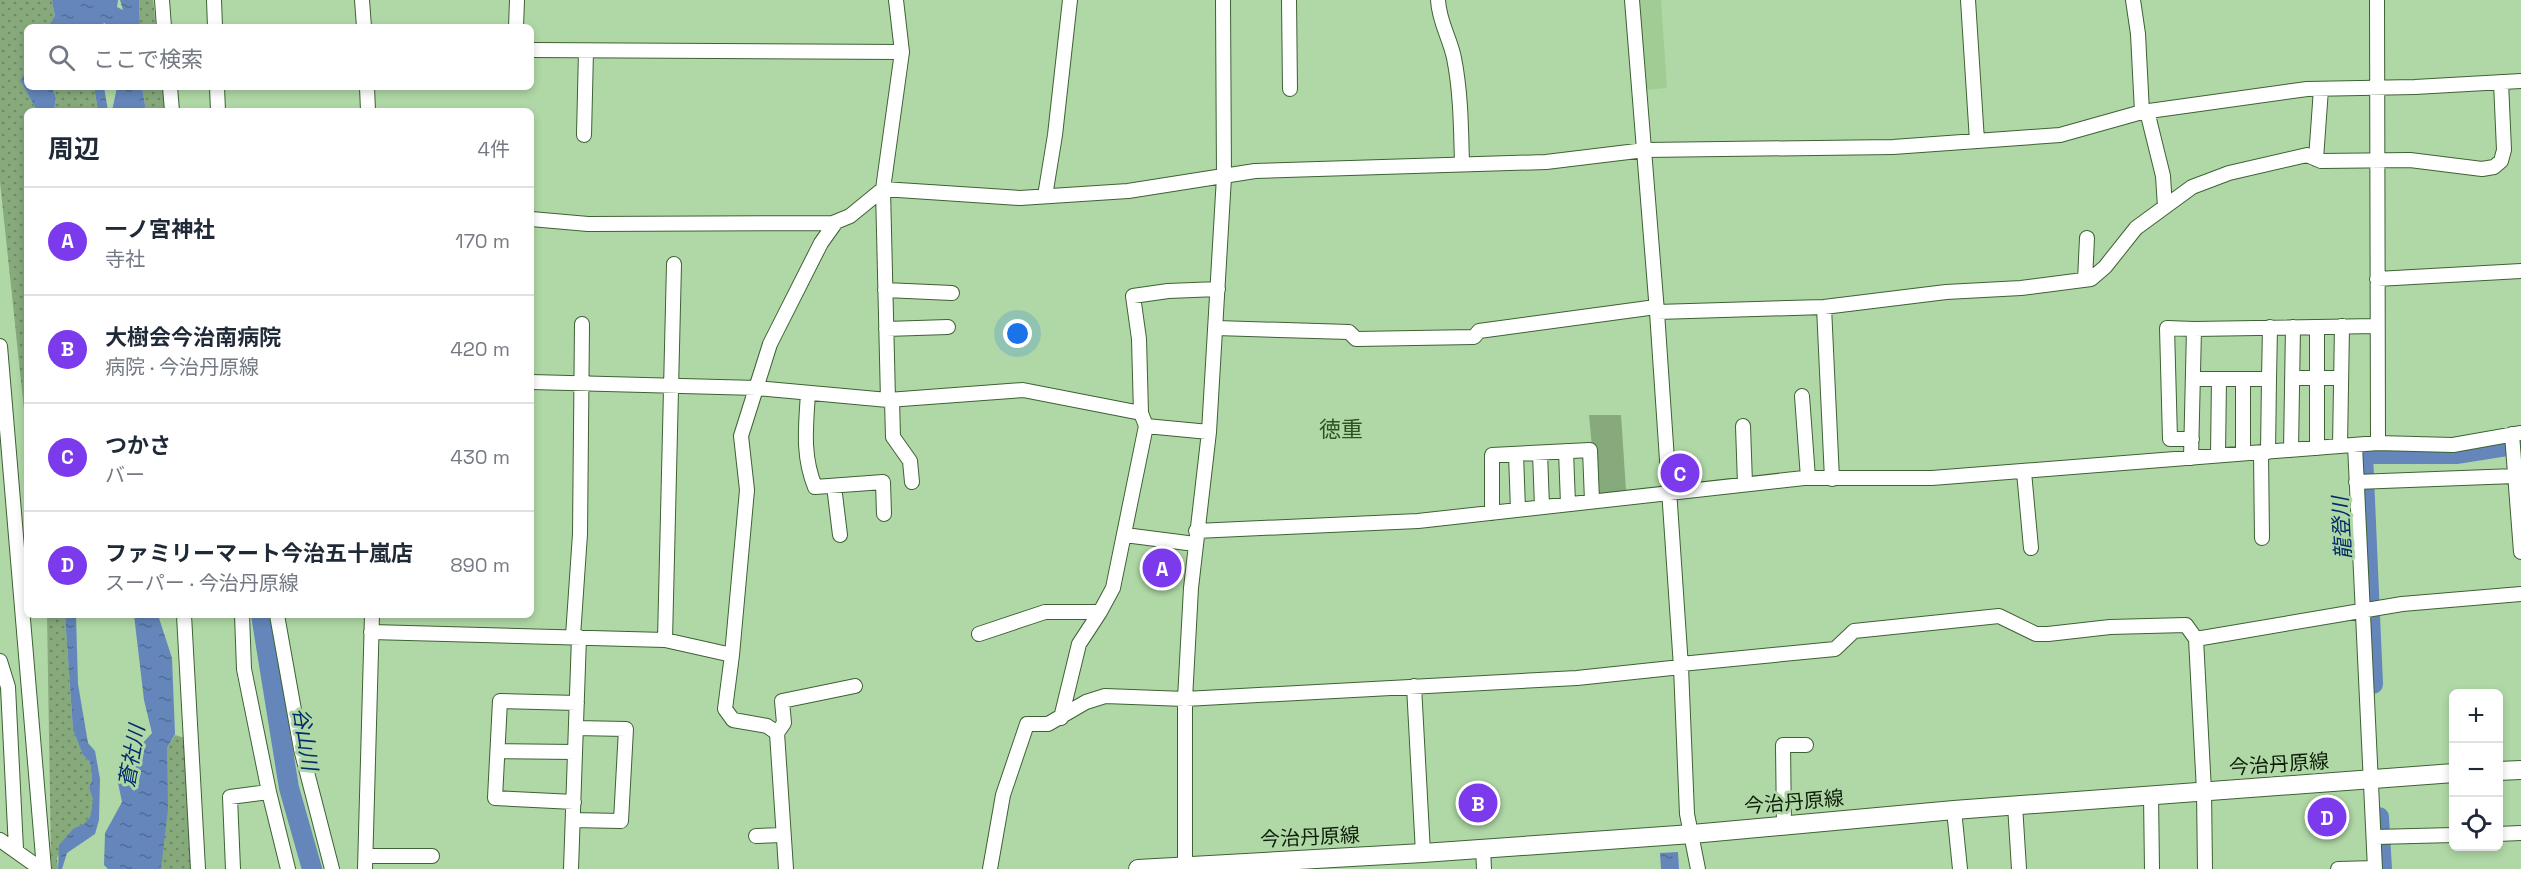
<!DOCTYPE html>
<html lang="ja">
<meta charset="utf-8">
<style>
body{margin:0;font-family:"Space Grotesk","Noto Sans JP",sans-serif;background:#f2f2f3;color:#1f2937}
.controls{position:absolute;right:18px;bottom:18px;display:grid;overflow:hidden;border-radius:9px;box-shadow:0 3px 9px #0003}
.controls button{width:54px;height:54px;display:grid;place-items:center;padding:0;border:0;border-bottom:2px solid #e0e1e3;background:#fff;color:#1f2937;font:30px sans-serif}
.you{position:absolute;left:1018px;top:334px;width:21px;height:21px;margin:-15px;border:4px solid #fff;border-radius:50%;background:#1a73e8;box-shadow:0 0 0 9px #1a73e833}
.badge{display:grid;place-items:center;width:39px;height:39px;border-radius:50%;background:#7c3aed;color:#fff;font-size:20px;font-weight:700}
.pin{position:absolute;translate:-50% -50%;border:3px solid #fff;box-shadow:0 2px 6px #0006}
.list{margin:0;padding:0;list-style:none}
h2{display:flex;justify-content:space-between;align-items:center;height:78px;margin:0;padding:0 24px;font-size:26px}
h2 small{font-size:20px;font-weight:400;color:#747a83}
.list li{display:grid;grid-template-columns:39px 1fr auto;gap:18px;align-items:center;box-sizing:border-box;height:108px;padding:0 24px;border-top:2px solid #e0e1e3}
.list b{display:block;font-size:22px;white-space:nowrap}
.list p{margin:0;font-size:20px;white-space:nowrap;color:#747a83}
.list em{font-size:20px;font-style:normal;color:#747a83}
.icon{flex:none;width:33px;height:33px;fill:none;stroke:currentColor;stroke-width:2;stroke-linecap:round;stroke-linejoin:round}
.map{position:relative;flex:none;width:2521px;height:869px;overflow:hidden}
.search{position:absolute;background:#fff;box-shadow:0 3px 9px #0003;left:24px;top:24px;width:510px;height:66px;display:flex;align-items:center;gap:15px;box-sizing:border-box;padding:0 21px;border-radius:9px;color:#747a83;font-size:22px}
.panel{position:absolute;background:#fff;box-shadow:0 3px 9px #0003;left:24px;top:108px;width:510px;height:510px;border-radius:9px}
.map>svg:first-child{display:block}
.built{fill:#a1cd95}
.grass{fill:url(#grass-dots)}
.park{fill:#87aa7d}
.water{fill:url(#water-ripples)}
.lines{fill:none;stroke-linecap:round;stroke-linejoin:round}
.river{stroke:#6486ba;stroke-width:20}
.minor-casing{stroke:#3e6135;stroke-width:16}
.major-casing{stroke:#3e6135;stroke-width:20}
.minor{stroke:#fff;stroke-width:14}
.major{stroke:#fff;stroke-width:18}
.labels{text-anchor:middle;stroke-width:6;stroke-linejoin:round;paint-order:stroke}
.street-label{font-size:20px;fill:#0f1d0b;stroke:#b0d8a6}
.water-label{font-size:21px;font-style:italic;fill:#012b6a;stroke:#b0d8a6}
.quarter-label{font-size:22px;fill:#2f5125;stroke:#b0d8a6}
</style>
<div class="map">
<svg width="2521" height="869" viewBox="0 0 2521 869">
<defs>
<pattern id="grass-dots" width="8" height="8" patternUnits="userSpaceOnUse" patternTransform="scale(1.5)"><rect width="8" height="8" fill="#87aa7d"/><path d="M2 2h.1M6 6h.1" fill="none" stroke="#6d8a65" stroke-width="1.8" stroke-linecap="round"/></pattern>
<pattern id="water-ripples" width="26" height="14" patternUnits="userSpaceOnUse" patternTransform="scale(1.5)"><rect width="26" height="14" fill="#6486ba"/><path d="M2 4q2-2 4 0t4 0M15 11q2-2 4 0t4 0" fill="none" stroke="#516d95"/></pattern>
</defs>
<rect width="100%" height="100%" fill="#b0d8a6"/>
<!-- built -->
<path class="built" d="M1636 0H1661L1667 88 1644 90Z"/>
<!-- grass -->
<path class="grass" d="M0 0H52L55 16 50 27H27V76L25 74 20 80 37 111H27V438L0 182Z
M139 0H153L156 27H140Z
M52 87H94L98 111H54L56 98Z
M142 87H163L165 111H146Z
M47 615H65L73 730 83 755 90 762 92 779 89 788 93 800 90 817 84 824 74 828 57 858 58 869H52L51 858Z
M175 735 188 739 193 869H161L167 748Z"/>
<!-- park -->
<path class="park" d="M1589 415H1621L1626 490 1600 494 1596 490Z"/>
<!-- water -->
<path class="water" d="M52 0H118L117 7 123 10 120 0H139L140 27H106L105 23 95 27H48L55 16Z
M25 73 27 87H52L56 98 54 111H37L20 80Z
M94 87H104L108 111H98Z
M117 87H142L146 111H112Z
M65 615H76L78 684 88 743 95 751 100 779 99 820 95 834 67 853 62 869H58L59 845 74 828 84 824 90 817 93 800 89 788 92 779 90 762 83 755 73 730Z
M134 615H158L172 658 175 734 167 748 168 809 161 869H108L104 865 105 833 122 802 117 778 126 761 152 733 144 700Z
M1678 852 1679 869H1661L1660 853Z"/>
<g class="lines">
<!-- river -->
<path class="river" d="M261 615 289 788 312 869
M2373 684 2363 454H2456L2521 444
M2379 817 2382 869"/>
<!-- minor casing -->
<g class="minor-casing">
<path id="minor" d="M162 0 164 27
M214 0 215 27
M362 0 364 27
M1289 0 1290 89
M1438 0C1439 22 1450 38 1454 58 1461 93 1461 129 1462 164
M1632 0 1657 312 1681 667 1687 814 1698 869
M1968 0 1977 141
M2133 0 2138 34 2142 112
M2377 0 2378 443
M516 27 517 0
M531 50 902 52
M170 87 172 111
M217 87 218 111
M367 87 368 111
M2147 111 2163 176 2165 207
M584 135 586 51
M2316 159 2321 89
M1045 196 1055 135 1070 0
M531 219 588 224 833 223 850 216 883 189 1020 198 1128 191 1255 171 1546 162 1645 150 1893 147 2060 135 2142 112 2307 89 2415 87 2521 81
M2377 279 2521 271
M2085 280 2087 238
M885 290 952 293
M1824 307 1832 479
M1657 312 1824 307 1946 292 2021 288 2091 279 2105 267 2136 228 2192 187 2229 173 2307 155 2321 161 2410 160 2482 169 2494 167 2501 161 2504 150 2501 82
M1216 328 1349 332 1356 339 1474 337 1479 331 1656 307
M886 329 948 327
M0 346 44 869
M2292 378H2341
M2193 379H2269L2270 327
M2243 379V453
M531 382 757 388 888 400 1023 390 1141 413 1146 426 1209 432
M808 393C806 426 802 455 815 487L883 482 884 514
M1802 396 1808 478
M888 400 883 189 902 52 896 0
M892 400 893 437 910 461 912 482
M1141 413 1139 339 1133 296 1168 291 1218 289
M1743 426 1745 484
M2512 434 2521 552
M2192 439H2170L2167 328 2194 329
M2355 445 2375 869
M2340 446 2342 326
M2317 448V327
M2291 450 2293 327
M1566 451 1568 504
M2268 452 2269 379
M1540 453 1542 507
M2261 453 2262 538
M1516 454 1518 510
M2218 455 2219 379
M2191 458 2194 329 2377 326
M2024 472 2031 548
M2356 482 2515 476
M834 486 840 535
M1492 513V455L1590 450 1592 501
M1196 531 1418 521 1804 478H1932L2378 443 2453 445 2521 433
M1125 535 1195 544
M184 615 198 869
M242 615 244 669 269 792
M277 615 301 749 332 869
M371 632 665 640 732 655 725 709 733 720 767 726 777 733 786 869
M979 634 1045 612H1100L1113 588 1146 426
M573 636 580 534 582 324
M665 640 674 264
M732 655 747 490 741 436 770 344 821 243 836 222
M0 661 8 687 16 849
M1681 664 1835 649 1854 631 1999 616 2036 634H2048L2110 627 2186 625 2196 639
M1414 686 1423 853
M1061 718 1079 644 1100 612
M777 733 784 723 782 701 855 686
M498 751 575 752
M2151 795 2152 869
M574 802 495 798 500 701 577 703
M2015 805 2019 869
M1954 810 1960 869
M573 820 621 821 626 729 576 728
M1784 826 1783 745H1806
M2498 834 2521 833
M756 836 783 835
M2375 837 2454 835
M0 840 41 869
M1483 848 1484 869
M366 856H432
M233 869 230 797 269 792 288 869
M365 869 372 615
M571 869 579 637
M990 869 1003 795 1027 724H1048L1086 702 1105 696 1185 699 1577 678 1681 667
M1185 869V699L1191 588 1209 432 1224 177 1223 0
M2205 869 2204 791 2196 639 2402 604 2521 594
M2338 869 2375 868"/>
</g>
<!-- major casing -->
<g class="major-casing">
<path id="major" d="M2498 771 2521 770
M1138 869 1423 853 1692 834 1954 810 2454 773"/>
</g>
<!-- minor -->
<use href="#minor" class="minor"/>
<!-- major -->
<use href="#major" class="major"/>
</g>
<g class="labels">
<!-- street labels -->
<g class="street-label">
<text transform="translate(2279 764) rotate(-4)" y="7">今治丹原線</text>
<text transform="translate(1794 802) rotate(-5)" y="7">今治丹原線</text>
<text transform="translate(1310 837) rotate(-3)" y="7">今治丹原線</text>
</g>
<!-- water labels -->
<g class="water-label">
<text transform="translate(2342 528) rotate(-93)" y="7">龍登川</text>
<text transform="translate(305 739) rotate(81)" y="7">谷山川</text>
<text transform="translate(132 756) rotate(-80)" y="7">蒼社川</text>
</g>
<!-- quarter labels -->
<g class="quarter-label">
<text x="1341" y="437">徳重</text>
</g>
</g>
</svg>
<div class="controls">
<button>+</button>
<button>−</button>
<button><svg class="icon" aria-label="locate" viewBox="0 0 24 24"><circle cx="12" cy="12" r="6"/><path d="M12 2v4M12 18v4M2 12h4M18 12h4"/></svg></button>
</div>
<div class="you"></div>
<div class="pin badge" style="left:1162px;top:568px">A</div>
<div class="pin badge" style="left:1478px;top:803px">B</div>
<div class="pin badge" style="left:1680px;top:473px">C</div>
<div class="pin badge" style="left:2327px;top:817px">D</div>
<div class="search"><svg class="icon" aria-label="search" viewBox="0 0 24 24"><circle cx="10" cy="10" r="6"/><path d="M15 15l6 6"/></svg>ここで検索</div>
<section class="panel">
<h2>周辺<small>4件</small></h2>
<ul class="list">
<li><span class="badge">A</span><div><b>一ノ宮神社</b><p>寺社</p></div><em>170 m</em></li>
<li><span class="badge">B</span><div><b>大樹会今治南病院</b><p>病院 · 今治丹原線</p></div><em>420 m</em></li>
<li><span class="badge">C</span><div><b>つかさ</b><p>バー</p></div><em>430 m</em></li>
<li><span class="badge">D</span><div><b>ファミリーマート今治五十嵐店</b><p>スーパー · 今治丹原線</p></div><em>890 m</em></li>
</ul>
</section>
</div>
